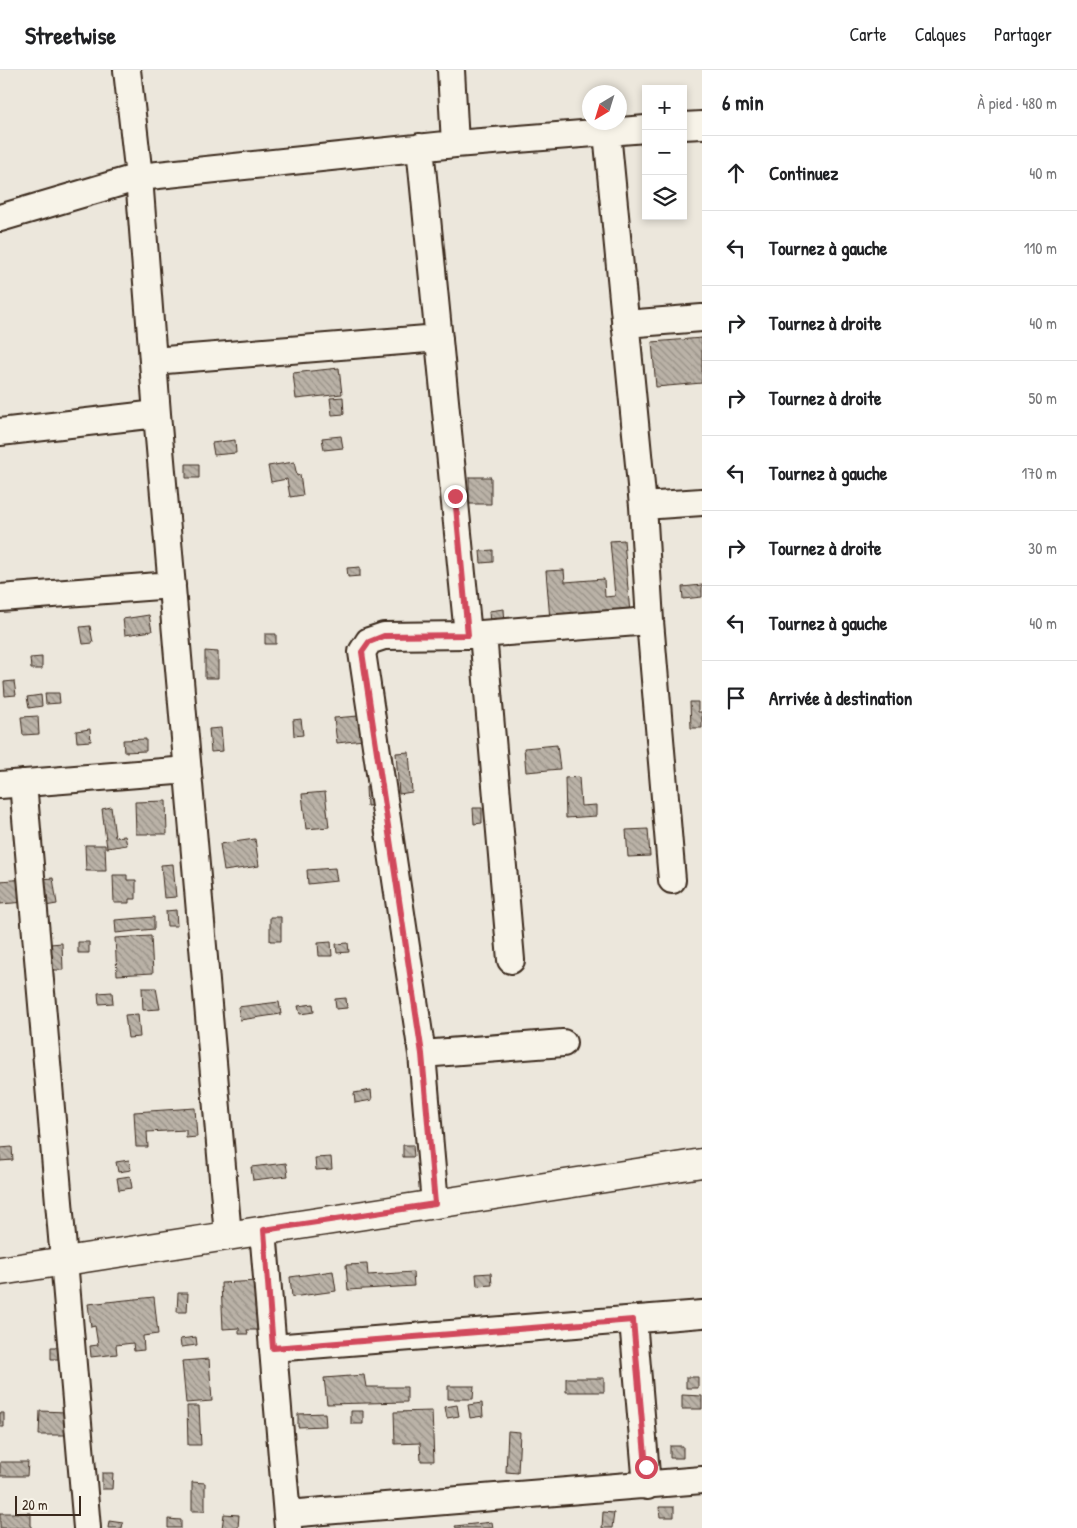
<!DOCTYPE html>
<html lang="fr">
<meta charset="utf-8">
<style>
body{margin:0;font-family:"Patrick Hand",sans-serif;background:#f2f2f2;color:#202124}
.controls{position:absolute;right:15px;top:15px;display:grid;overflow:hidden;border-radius:0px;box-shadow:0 2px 8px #0003}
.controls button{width:45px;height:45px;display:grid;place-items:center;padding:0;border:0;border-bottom:1px solid #e0e0e0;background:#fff;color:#202124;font:25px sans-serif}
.compass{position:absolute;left:582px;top:15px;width:45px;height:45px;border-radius:50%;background:#fff;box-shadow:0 2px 8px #0003;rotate:218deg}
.scale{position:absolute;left:15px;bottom:12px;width:66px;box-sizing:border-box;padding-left:5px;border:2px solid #3b2a1e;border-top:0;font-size:14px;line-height:18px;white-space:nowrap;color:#3b2a1e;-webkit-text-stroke:4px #f7f3e8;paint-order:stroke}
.stop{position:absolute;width:15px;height:15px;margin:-11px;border:4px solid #d1495b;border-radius:50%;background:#fff}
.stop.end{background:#d1495b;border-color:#fff;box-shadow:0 1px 5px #0008}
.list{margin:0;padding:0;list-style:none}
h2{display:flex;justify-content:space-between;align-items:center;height:65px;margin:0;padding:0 20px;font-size:21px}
h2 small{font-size:16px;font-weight:400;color:#757577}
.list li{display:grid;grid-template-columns:32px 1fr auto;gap:15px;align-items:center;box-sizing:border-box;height:75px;padding:0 20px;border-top:1px solid #e0e0e0}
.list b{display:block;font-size:19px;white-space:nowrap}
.list em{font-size:16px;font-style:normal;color:#757577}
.icon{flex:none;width:28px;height:28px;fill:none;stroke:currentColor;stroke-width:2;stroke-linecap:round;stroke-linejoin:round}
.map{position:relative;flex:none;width:702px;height:1458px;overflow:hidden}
header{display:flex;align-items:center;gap:30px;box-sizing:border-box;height:70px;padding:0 25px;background:#fff;border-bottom:1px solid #e0e0e0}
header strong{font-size:24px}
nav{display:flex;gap:28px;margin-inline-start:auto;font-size:18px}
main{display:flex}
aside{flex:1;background:#fff}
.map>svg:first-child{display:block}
.building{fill:url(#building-back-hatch);stroke:#3b2a1e}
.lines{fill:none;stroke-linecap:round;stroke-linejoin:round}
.street-casing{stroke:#3b2a1e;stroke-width:30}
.secondary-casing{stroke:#3b2a1e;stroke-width:31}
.street{stroke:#f7f3e8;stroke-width:26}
.secondary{stroke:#f7f3e8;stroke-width:28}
.route{stroke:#d1495b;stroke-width:6}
</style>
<header>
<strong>Streetwise</strong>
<nav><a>Carte</a><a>Calques</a><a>Partager</a></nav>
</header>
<main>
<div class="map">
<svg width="702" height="1458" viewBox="0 0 702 1458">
<defs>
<pattern id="building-back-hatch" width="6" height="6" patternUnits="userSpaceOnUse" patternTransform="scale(1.25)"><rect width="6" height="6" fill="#bab2a7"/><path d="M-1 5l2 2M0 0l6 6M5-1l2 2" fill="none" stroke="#989187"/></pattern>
</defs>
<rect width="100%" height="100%" fill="#ece7dc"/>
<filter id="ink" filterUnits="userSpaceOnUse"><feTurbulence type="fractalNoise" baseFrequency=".02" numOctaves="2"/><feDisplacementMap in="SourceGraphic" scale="10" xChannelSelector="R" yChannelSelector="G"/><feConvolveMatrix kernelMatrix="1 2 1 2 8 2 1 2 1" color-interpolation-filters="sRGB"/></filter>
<g filter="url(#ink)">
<!-- building -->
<path class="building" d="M702 268V313L656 317 652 272Z
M339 298 342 324 296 329 293 303Z
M343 327 344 344 332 345 330 328Z
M341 366 343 378 324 380 322 368Z
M235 370 236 383 214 385 212 373Z
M294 392 297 406 300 405 303 425 290 427 287 409 271 412 268 396Z
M186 394H199V408H186Z
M469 407H491V434H469Z
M624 470 630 544 550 550 546 501 564 500 565 512 604 509 605 527 615 526 610 471Z
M493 480V492L481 493 480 481Z
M360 497V506L348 507 347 498Z
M702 515V527L683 529 682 517Z
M504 539 505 554 490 556 489 541Z
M149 545 152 561 125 565 123 549Z
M90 556 93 573 83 574 80 557Z
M265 564H276V574H265Z
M205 581 218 582V608H205Z
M42 587V599H31L30 588Z
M14 611 16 625 5 626 4 612Z
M45 623H59L60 633 46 634Z
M41 625 42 636 29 638 27 627Z
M690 632H698V642H702V658H691Z
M370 645 372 669 337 673 334 648Z
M38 646 39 664 23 665 21 647Z
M301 649 303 665 294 666 293 650Z
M221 658 223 681 211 682 209 659Z
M90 659 91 671 77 672 76 661Z
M146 669V681L124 682 123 670Z
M557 675 560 699 526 702 524 678Z
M409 682 412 722 399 724 396 683Z
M579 707 581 736 596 735V746L566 748 565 708Z
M380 716 381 735 367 736 366 717Z
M325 722 329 757 306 759 302 724Z
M166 731 167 764H136L135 732Z
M111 737 115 767 125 766 127 775 107 778 102 739Z
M473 738H482V753L474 754Z
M648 759 650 786 628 787 626 760Z
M255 769 259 796 224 801 220 774Z
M85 775H105L106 801H86Z
M173 794 176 827 164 828 161 795Z
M335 798 337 811 308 814 307 800Z
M113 805H127V810H136V829H129V833H114Z
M53 808 57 834 45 836 41 809Z
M25 809 26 832 0 834V811Z
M176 840 177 856H167L166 841Z
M154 847V859L116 863 115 850Z
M270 847H281V871H270Z
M151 866 153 903 117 905 115 868Z
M78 872H89V883H78Z
M331 872 332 886H319L318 873Z
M62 873 63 900H51L50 874Z
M348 873 349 882 337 883 336 874Z
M142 918H156L160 939 143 940Z
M112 922 113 933 99 934 98 923Z
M346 928 347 938 336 939 335 929Z
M279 932 281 944 240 950 238 937Z
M313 934 314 942 300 944 298 936Z
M138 944 140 967 128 968 125 945Z
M371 1020 372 1030 355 1033 354 1023Z
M195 1038 197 1067 186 1068V1060L147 1062 148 1077H136L134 1042Z
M403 1075H413L414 1087H403Z
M12 1077 13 1090 0 1091V1078Z
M331 1087 332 1099 316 1100 315 1088Z
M129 1090 131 1100 118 1102 116 1092Z
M286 1093 288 1106 253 1110 251 1097Z
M130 1106 132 1118 119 1120 117 1108Z
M367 1194 368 1205 413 1202 414 1216 348 1220 346 1195Z
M333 1201 336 1221 292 1227 290 1207Z
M491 1203 492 1215 477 1216 476 1204Z
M258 1211 260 1260H247L248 1264H239V1258L223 1259 221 1213Z
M178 1223H188L187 1242H177Z
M154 1227 158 1264 143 1266 144 1280 134 1281 133 1273 116 1275 117 1284 91 1287 90 1276 98 1275 95 1256 91 1257 88 1234Z
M196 1267 197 1275 181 1277 180 1269Z
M51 1277H65V1289H51Z
M209 1289 212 1331 186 1333 182 1291Z
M364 1305 366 1317H407V1332L327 1334 324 1308Z
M686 1307H698V1318H686Z
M566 1308H604V1322H566Z
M448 1316H474L473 1329H448Z
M682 1325 702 1326V1339H682Z
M482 1333 483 1346 470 1348 468 1335Z
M457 1335 459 1346 447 1348 445 1337Z
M187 1336H199L201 1375H188Z
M40 1341 66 1342V1365H39Z
M351 1341H363V1354H351Z
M432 1341 434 1391H421L420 1373 395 1374 394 1342Z
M0 1343H4V1357H0Z
M325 1343 326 1356 298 1357V1344Z
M508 1361 520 1362 518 1403 506 1402Z
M670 1376H683V1388H670Z
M0 1392H28L27 1406H0Z
M102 1403H113L112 1419H102Z
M192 1412 205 1413V1441H192Z
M659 1437H674V1447H660Z
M603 1442 614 1443 612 1458H602Z
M0 1443H31V1458H0Z
M224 1444 239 1445 238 1458H222Z
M168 1449 181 1450V1458H168Z
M109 1451 123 1453 122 1458H108Z
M492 1452 493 1458H456L455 1456Z"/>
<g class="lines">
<!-- street casing -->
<g class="street-casing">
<path id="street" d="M127 0 139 107 157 344 228 1166
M451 0 455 74
M683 56 702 55
M607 62 643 436 650 551 672 810
M420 77 468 565
M0 148 139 107 455 74 646 59
M625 254 702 248
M153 291 439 268
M0 362 157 344
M643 436 702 432
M0 528 172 515
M483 564 511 890
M23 713 87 1458
M0 715 188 700
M422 984 563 973
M435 1134 422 984 362 582 369 571 384 566 468 565 650 551
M263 1160 288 1458
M633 1250 647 1416
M273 1278 702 1244
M287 1444 702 1410"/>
</g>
<!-- secondary casing -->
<g class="secondary-casing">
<path id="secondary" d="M0 1201 702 1093"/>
</g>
<!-- street -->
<use href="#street" class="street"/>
<!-- secondary -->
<use href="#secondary" class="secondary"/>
</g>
</g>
<g class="lines" filter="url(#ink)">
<!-- route -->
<path class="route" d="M455 426 468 565 384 566 369 572 362 582 422 984 435 1134 264 1160 273 1278 633 1250 646 1397"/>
</g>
</svg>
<div class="controls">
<button>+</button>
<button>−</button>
<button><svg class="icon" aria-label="layers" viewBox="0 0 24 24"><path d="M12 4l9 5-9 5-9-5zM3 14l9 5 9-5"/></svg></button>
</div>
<svg class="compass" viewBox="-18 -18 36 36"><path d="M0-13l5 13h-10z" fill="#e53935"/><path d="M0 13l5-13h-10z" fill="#757577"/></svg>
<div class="scale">20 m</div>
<div class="stop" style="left:646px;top:1397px"></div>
<div class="stop end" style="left:455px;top:426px"></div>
</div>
<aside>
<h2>6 min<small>À pied · 480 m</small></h2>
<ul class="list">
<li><svg class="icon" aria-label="ahead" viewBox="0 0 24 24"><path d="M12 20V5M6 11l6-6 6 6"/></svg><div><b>Continuez</b></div><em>40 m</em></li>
<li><svg class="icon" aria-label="left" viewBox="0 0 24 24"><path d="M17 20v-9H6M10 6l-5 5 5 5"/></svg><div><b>Tournez à gauche</b></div><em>110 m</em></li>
<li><svg class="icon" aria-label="right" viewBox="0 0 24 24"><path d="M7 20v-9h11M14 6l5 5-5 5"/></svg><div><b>Tournez à droite</b></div><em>40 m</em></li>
<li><svg class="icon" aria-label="right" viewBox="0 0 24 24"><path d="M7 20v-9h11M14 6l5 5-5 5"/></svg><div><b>Tournez à droite</b></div><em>50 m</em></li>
<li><svg class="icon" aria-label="left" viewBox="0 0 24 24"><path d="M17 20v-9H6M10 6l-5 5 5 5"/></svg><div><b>Tournez à gauche</b></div><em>170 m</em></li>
<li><svg class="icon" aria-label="right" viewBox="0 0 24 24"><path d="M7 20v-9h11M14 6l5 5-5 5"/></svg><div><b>Tournez à droite</b></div><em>30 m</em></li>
<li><svg class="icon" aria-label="left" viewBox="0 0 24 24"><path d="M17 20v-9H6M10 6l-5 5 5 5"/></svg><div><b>Tournez à gauche</b></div><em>40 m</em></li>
<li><svg class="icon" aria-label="arrive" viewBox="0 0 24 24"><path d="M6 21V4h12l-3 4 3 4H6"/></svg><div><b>Arrivée à destination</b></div></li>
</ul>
</aside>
</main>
